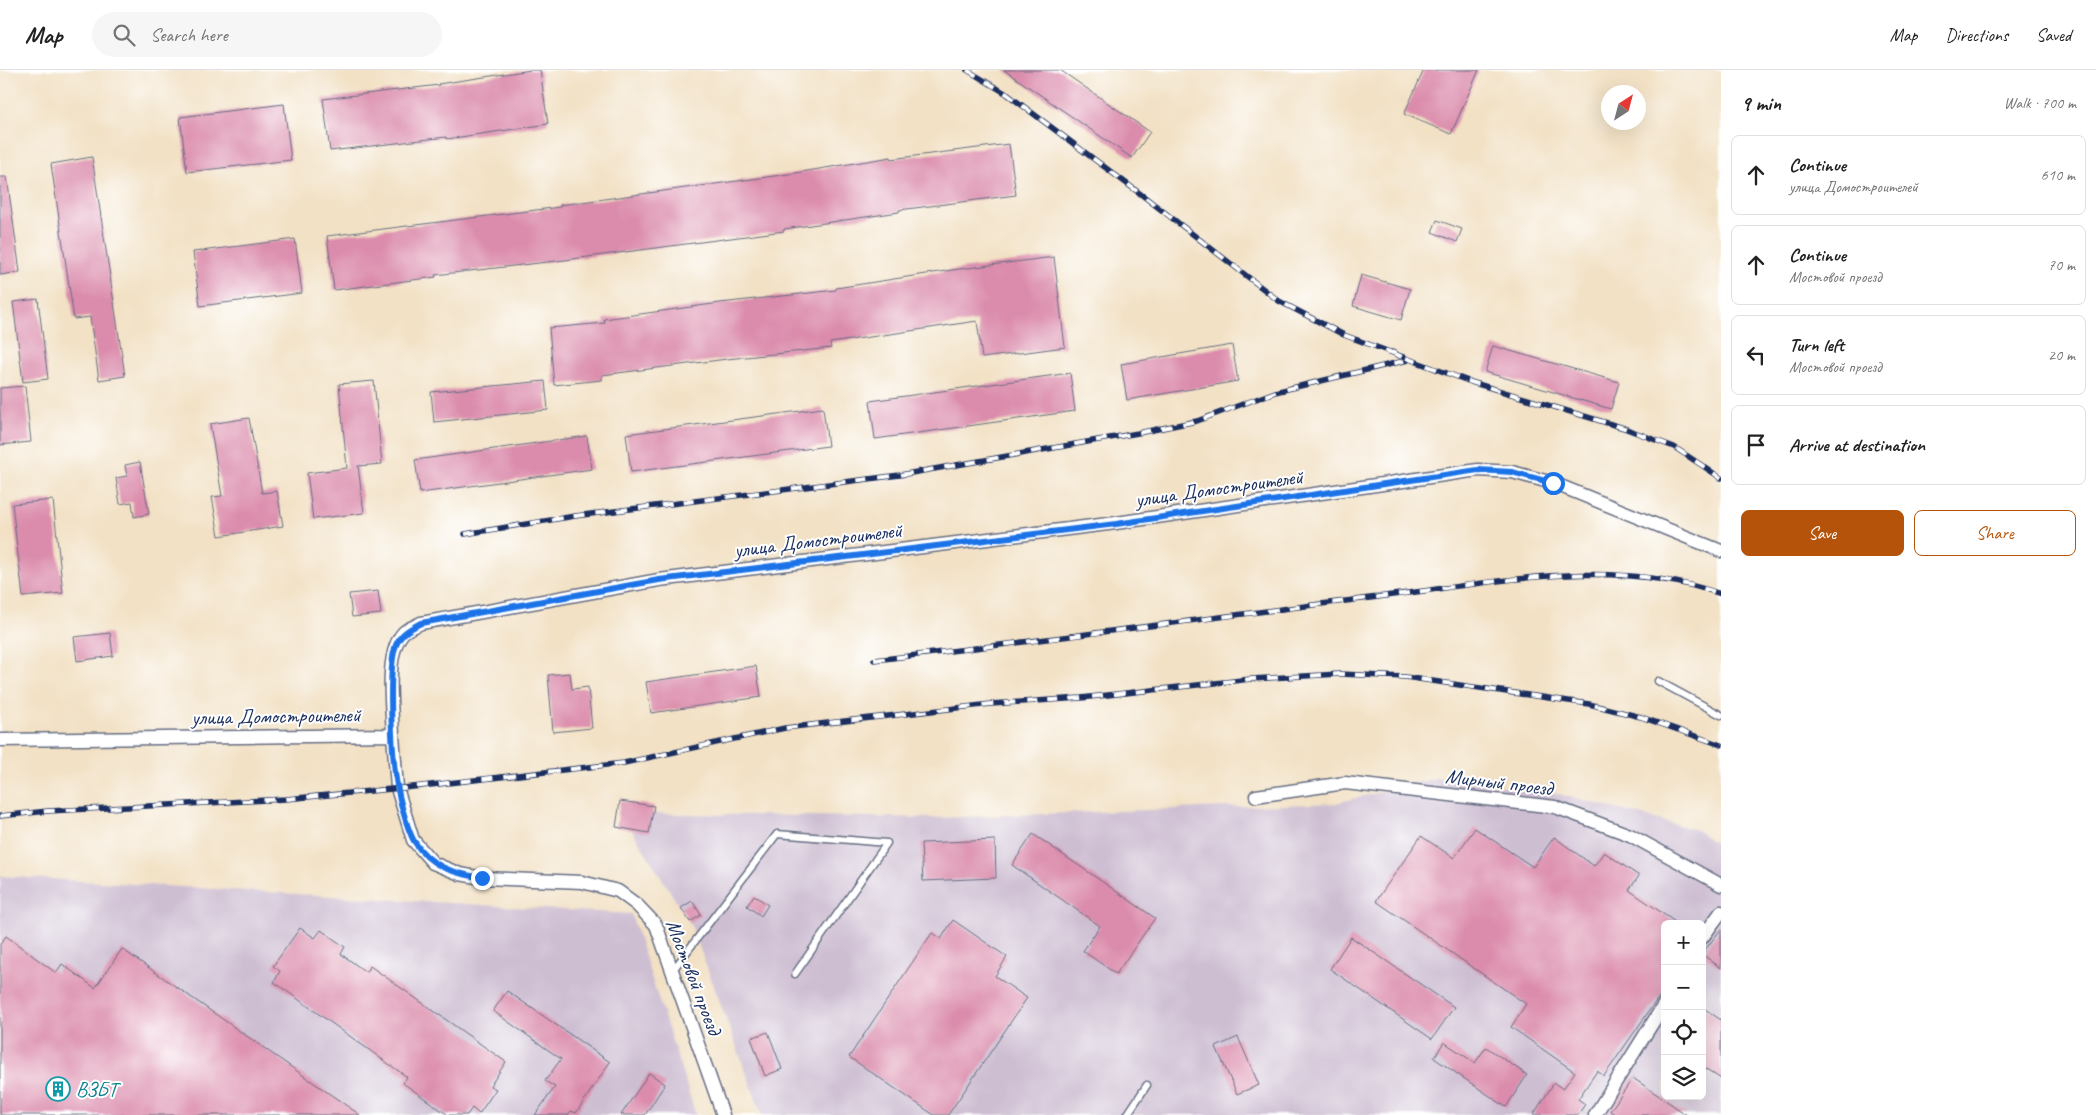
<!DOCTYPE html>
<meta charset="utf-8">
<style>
body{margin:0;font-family:Caveat,sans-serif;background:#f6f6f6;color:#222}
.controls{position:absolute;right:15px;bottom:15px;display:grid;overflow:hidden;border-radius:8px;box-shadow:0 5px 20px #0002}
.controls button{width:45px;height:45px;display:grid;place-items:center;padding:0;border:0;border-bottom:1px solid #e0e0e0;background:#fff;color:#222;font:25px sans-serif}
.compass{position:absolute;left:1601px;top:15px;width:45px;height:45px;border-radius:50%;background:#fff;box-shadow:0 5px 20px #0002;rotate:36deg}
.stop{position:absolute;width:15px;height:15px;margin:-11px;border:4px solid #1a73e8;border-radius:50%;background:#fff}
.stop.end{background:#1a73e8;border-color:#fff;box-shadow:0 1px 5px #0008}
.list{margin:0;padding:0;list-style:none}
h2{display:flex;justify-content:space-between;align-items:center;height:65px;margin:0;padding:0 20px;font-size:21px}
h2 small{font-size:16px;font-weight:400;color:#767676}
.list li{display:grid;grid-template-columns:32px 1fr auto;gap:15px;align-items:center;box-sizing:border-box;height:80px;margin:0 10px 10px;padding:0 10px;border:1px solid #e0e0e0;border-radius:8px}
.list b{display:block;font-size:19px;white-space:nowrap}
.list p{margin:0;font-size:16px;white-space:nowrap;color:#767676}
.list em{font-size:16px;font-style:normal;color:#767676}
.actions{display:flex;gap:10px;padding:15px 20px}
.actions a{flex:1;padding:11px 0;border:1px solid #b45309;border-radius:8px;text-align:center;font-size:18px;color:#b45309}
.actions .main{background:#b45309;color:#fff}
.icon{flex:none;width:28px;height:28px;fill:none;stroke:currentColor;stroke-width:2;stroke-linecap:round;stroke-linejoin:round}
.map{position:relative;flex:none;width:1721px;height:1045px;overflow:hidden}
header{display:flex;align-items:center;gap:30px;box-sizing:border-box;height:70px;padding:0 25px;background:#fff;border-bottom:1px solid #e0e0e0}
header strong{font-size:24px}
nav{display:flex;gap:28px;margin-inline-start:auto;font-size:18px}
.search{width:350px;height:45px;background:#f6f6f6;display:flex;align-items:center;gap:12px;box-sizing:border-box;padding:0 18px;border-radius:28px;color:#767676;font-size:19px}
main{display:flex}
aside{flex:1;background:#fff}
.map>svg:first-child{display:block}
.industrial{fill:#cdbed2;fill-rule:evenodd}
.building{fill:#db8cac}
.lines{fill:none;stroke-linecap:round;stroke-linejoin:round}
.service-casing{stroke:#666d82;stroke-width:9}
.minor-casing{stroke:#666d82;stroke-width:15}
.service{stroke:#fff;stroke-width:6}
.minor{stroke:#fff;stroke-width:12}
.rail-casing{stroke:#1b2f5e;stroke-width:5.5}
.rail{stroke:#fff;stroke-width:4;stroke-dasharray:11;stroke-linecap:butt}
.route{stroke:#1a73e8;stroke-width:6}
.labels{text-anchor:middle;stroke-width:4;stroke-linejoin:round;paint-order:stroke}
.street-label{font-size:21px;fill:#1b2f5e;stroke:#fff}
.culture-label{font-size:21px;fill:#0d838f;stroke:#fff;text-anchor:start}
</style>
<header>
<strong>Map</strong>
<div class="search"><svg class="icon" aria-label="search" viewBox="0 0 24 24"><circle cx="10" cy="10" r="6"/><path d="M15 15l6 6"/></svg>Search here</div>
<nav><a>Map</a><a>Directions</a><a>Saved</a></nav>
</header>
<main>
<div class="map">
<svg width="1721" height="1045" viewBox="0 0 1721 1045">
<rect width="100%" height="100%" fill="#fff"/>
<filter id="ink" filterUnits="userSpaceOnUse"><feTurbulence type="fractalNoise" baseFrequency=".02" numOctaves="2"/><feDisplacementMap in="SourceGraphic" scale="10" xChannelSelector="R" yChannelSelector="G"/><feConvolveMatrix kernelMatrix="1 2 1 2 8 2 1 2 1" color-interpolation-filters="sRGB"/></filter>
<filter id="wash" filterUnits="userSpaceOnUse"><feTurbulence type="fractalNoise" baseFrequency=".0096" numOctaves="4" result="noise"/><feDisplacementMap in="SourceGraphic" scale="20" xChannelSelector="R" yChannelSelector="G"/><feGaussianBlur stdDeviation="1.12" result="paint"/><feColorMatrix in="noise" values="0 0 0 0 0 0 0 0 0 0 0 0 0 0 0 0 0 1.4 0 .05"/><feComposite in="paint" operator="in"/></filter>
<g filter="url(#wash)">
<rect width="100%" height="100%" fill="#f2e1c5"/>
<!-- industrial -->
<path class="industrial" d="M1436 708 1555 723 1697 760 1721 778V1045H762L691 855 621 743 935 748 1336 733ZM1665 854H1702V1026H1665Z
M0 806 631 844 696 1045H0Z"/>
<g id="blocks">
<!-- building -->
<path class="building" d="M531 0H540L548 54 447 69 446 67 330 81 323 29 439 15 438 14Z
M1004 0H1060L1150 62 1132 88Z
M1424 0H1479L1451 64 1404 44Z
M284 34 291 90 187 102 180 47Z
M1009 74 1016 125 899 140V142L784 159V161L565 190 435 205 436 207 334 220 327 166 560 137V135L789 104 891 87V89Z
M92 87 125 306 99 310 90 247 74 249 51 94Z
M0 107H7L20 202 0 205Z
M1437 150 1462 159 1457 172 1432 162Z
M295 169 302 223 200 236 193 182Z
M1054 187 1065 277 982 288 977 251 830 273 831 278 727 289 602 305V310L554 315 549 258 605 253 604 249 720 233 836 220V218L952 200Z
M1361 205 1410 219 1401 250 1353 236Z
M38 229 48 309 23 312 13 232Z
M1232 275 1238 311 1127 330 1121 294Z
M1493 276 1619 312 1611 339 1485 302Z
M1070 303 1075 341 875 369 870 331Z
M374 311 382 394 358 396 364 443 313 449 307 403 347 398 339 314Z
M545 311 548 340 434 352 431 322Z
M25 316 31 372 0 375V318Z
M823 338 828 376 631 402 626 364Z
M249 348 262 423 277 421 283 456 219 466 212 427 222 426 210 354Z
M587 366 592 399 420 423 415 390Z
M140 392 149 444 134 447 132 432 120 434 116 408 127 406 125 395Z
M53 430 63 523 23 527 12 434Z
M378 521 381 544 352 547 349 524Z
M110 563 113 586 77 591 74 567Z
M756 596 761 627 651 643 646 612Z
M570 603 572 619 588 617 592 658 553 662 548 605Z
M620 731 654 736 649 763 616 757Z
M1475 758 1533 797 1554 767 1594 796 1604 782 1639 806 1629 820 1678 854H1665V918L1604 1006 1597 1001 1578 1029 1585 1034 1578 1045H1533L1554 1013 1563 1019 1575 1002 1511 957 1526 934 1376 831 1421 766 1454 788Z
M1033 764 1155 848 1116 904 1083 881 1100 856 1012 795Z
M995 770 996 808 923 811 921 773Z
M754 825 768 835 761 846 747 836Z
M692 831 701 845 690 852 681 838Z
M953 850 1007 887 995 906 1027 928 948 1045H934L849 987 932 863 941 869Z
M300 858 315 868 321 860 345 877 341 884 366 902 370 896 506 992 490 1016 496 1019 479 1044 472 1038 467 1045H448L403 1013 407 1007 274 912 280 901 273 896Z
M1721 859V898L1702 884Z
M6 866 56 903 62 894 95 918 122 879 360 1045H0V874Z
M1351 867 1454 937 1432 969 1330 899Z
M507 921 610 992 576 1043 571 1041 568 1045H535L555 1017 545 1011 561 989 493 941Z
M1702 937 1721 950V1009L1702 996Z
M768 962 782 999 765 1006 751 968Z
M1238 967 1259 1015 1237 1024 1216 977Z
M1444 972 1475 993 1486 977 1527 1005 1506 1037 1434 988Z
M649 1003 665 1014 645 1045H621Z
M1633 1008 1687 1045H1616L1610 1041Z"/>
</g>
</g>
<g filter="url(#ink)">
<use href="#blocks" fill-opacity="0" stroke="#666d82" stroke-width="1"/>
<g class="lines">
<!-- service casing -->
<g class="service-casing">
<path id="service" d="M1658 611 1721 645
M673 900 777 764 887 773 795 904
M1127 1045 1147 1015"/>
</g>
<!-- minor casing -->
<g class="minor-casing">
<path id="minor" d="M393 665 397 718 413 770 433 793 460 804 482 808 582 812 618 821 637 835 656 855 723 1045
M0 670 393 665C392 638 384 582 404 562 408 558 416 556 421 553L659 510 1116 453 1478 400 1512 402 1553 413 1721 481
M1256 726 1345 713 1555 737 1630 765 1721 815
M1702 868 1721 842
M1595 1045 1665 933"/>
</g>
<!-- service -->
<use href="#service" class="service"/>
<!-- minor -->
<use href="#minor" class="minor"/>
<!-- rail casing -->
<g class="rail-casing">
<path id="rail" d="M967 0 1007 24 1146 128 1279 231 1344 265 1471 312 1624 358 1674 377 1721 408
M465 464 575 446 900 405 1138 363 1197 351 1275 322 1408 290 1392 282
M874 590C1021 573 1167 554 1313 535 1354 530 1396 525 1437 519 1532 506 1628 492 1721 524
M0 746 48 741 286 729 413 717 624 693 785 658 991 634 1081 628 1251 609 1340 604 1405 607 1589 634 1641 647 1721 675"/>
</g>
<!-- rail -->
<use href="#rail" class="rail"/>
</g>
</g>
<g class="lines" filter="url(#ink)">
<!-- route -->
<path class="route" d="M482 808C453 803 430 797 414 771 408 761 400 732 398 720 392 695 387 597 396 575 401 563 410 559 421 553L659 510 1116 454 1478 400 1512 402 1553 413"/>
</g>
<!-- icons -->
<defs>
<g id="building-ring" transform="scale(1.25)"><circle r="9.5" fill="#fff" stroke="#0f9aa8" stroke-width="1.5"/><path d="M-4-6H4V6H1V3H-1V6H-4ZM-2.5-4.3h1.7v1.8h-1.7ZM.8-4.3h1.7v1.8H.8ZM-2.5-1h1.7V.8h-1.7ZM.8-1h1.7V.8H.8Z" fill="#0f9aa8"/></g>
</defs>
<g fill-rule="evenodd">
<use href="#building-ring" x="58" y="1019"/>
</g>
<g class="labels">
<!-- street labels -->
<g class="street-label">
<text transform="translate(1219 418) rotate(-8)" y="7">улица Домостроителей</text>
<text transform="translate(818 470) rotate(-7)" y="7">улица Домостроителей</text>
<text transform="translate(276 646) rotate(-1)" y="7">улица Домостроителей</text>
<text transform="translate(1499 712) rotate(7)" y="7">Мирный проезд</text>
<text transform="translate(694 907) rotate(69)" y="7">Мостовой проезд</text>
</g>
<!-- culture labels -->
<g class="culture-label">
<text x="76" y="1026">ВЗБТ</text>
</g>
</g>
</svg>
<div class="controls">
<button>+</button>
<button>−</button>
<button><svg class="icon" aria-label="locate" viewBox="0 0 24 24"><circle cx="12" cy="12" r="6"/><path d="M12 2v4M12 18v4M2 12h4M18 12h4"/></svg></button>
<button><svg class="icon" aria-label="layers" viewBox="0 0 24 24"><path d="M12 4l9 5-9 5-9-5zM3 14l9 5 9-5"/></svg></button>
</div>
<svg class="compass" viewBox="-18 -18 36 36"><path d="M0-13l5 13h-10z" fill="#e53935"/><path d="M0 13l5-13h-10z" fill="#767676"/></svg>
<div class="stop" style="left:1553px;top:413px"></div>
<div class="stop end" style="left:482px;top:808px"></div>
</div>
<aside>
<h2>9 min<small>Walk · 700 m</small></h2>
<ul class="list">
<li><svg class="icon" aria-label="ahead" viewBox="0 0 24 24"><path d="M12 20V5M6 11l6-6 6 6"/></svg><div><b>Continue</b><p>улица Домостроителей</p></div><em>610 m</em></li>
<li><svg class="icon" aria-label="ahead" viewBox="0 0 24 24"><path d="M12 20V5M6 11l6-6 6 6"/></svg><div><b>Continue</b><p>Мостовой проезд</p></div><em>70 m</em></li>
<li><svg class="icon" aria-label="left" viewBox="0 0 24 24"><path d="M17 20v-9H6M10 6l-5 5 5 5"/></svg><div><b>Turn left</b><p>Мостовой проезд</p></div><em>20 m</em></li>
<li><svg class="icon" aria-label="arrive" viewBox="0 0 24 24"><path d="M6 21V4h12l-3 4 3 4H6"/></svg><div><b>Arrive at destination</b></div></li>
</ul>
<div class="actions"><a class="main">Save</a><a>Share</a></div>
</aside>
</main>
